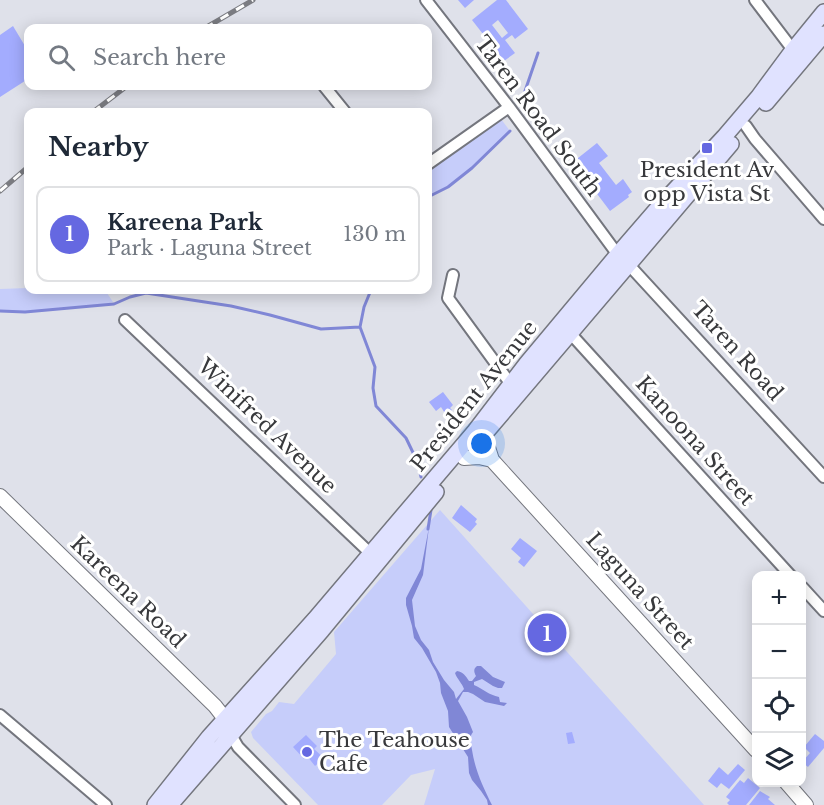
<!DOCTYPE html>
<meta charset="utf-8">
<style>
body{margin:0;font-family:"Libre Baskerville",serif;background:#f2f2f3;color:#1f2937}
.controls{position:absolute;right:18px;bottom:18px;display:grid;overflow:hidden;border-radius:12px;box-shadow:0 3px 15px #0003}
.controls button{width:54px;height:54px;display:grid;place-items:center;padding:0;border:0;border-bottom:2px solid #e0e1e3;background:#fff;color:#1f2937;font:30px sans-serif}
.you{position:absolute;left:482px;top:444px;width:21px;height:21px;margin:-15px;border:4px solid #fff;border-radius:50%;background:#1a73e8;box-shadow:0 0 0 9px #1a73e833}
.badge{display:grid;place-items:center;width:39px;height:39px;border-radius:50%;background:#6568e1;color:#fff;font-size:20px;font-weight:700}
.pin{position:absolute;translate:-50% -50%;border:3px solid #fff;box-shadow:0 2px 6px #0006}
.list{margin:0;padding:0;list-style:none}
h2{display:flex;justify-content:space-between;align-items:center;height:78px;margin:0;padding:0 24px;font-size:26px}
h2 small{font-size:20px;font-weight:400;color:#747a83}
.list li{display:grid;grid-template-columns:39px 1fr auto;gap:18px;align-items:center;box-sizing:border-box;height:96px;margin:0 12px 12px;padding:0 12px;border:2px solid #e0e1e3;border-radius:12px}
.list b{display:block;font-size:22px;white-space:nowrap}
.list p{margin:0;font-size:20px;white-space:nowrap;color:#747a83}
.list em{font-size:20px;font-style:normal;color:#747a83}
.icon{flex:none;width:33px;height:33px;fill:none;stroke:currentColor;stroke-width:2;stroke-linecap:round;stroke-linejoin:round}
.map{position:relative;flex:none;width:824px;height:805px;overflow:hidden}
.search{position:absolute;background:#fff;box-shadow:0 3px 15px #0003;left:24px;top:24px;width:408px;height:66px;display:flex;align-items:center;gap:15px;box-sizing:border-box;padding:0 21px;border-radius:12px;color:#747a83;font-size:22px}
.panel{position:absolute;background:#fff;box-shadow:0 3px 15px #0003;left:24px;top:108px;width:408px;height:186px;border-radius:12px}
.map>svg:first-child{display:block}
.green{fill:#c6cdfa}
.water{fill:#8087d6}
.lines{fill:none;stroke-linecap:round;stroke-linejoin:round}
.stream{stroke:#8087d6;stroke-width:3}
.building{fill:#a3acfe;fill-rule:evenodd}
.minor-casing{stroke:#74767e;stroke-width:14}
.tertiary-casing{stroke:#74767e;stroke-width:16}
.secondary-casing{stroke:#74767e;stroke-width:18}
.minor{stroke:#fff;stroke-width:10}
.tertiary{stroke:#fff;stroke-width:14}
.secondary{stroke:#e0e2ff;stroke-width:15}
.rail-casing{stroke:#7b7c82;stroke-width:5}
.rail{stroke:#fff;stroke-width:3;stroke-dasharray:9;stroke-linecap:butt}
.poi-dot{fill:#6568e1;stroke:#fff;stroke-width:2}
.labels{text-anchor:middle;stroke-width:6;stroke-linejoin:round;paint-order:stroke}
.street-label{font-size:21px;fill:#38393c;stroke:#fff}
.poi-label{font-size:21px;fill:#38393c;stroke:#fff}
</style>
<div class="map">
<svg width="824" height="805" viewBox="0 0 824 805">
<rect width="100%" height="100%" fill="#dfe1ea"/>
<!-- green -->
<path class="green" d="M498 115 510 131 472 168 448 187 428 197V164Z
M28 288V290H105L113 302 106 304 25 312 0 311V289Z
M440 510 704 805H424L435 769 411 775 382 805H318L253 738 251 732 266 714 272 711 279 702 294 704 336 654 334 632Z"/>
<!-- water -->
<path class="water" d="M429 527 423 575 412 600 415 626 421 640 429 650 433 662 444 680 454 692 456 699 464 689C462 683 457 679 455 673L457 671C463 672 466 676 469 681H472L476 676C474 672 473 669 477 666H481L493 677 505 682 502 688H498L493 686 482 679 474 682V685C483 689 489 695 499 697L500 702 507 703 504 706 485 702 473 694 468 692H463L458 701 467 717 473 732C468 739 471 742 472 750 475 770 483 787 492 805H488L487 800 481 791 472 780 469 773 468 757 449 727 448 711 441 693 440 683 436 672 422 648 414 638 412 626 406 605V598L421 569Z"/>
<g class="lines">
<!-- stream -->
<path class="stream" d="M525 91 538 53
M428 197 448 187 472 168 510 131
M371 290 364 307 360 327 375 367 373 388 376 406 406 438 418 463 421 477
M0 311 25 312 114 304 130 297 146 293 231 306 270 315 321 329 360 327
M428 529 431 510"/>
</g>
<!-- building -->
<path class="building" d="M458 0H474L465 8Z
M497 0H506L528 29 515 39 512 35 505 40 515 53 504 61 472 20ZM498 20 508 33 502 38 492 25Z
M13 26 28 51V79L0 97V35Z
M597 143 608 156 599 163 616 185 623 179 632 192 628 195 629 197 610 211 573 162Z
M443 392 453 405 450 408 452 410 446 415 441 407 436 411 429 402Z
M461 505 477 519 475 522 477 524 470 532 452 518Z
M520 538 537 551 524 567 518 562 521 558 511 549Z
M572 732 575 743 568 744 566 733Z
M815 734 824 741V748L808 767 802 762 810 753 804 747Z
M306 735 317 746 314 749 324 758 315 766 307 756 304 759 293 747Z
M738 764 745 770 729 789 721 783 717 788 708 781 719 767 728 775Z
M748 778 760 788 746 805H729L727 803 730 800 726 797 740 780 744 783Z
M760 791 770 797 768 799 775 805H749Z"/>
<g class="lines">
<!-- minor casing -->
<g class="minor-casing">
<path id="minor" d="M426 0 509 107 618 255
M755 0 793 50
M324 86 345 112
M746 126 755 139 824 219
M428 164 509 107
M629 265 824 477
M453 275 448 298 510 383
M125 320 370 553
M570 333 791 576
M802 587 824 611
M0 715 106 805
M231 735 238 747 295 805"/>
</g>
<!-- tertiary casing -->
<g class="tertiary-casing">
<path id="tertiary" d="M484 435 492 460 756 750
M464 458 479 457 492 460
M0 496 215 706 222 715 224 721
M786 782 806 805"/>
</g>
<!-- secondary casing -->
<g class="secondary-casing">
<path id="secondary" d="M766 103 824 34
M488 430 731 144
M155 805 209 737 315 619 475 431 527 363 624 247 657 209 724 137 759 96 793 50 824 12
M170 805 322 630 436 492"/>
</g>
<!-- minor -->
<use href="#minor" class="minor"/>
<!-- tertiary -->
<use href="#tertiary" class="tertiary"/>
<!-- secondary -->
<use href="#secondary" class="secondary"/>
<!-- rail casing -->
<g class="rail-casing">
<path id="rail" d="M205 28 253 0
M93 112 127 86
M0 191 28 167"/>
</g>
<!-- rail -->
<use href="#rail" class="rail"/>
</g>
<!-- markers -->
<g class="poi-dot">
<rect x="701" y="142" width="12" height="12" rx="3"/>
<circle cx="307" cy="752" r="6"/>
</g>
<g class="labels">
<!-- street labels -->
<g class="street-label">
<text transform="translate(538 116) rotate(53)" y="7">Taren Road South</text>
<text transform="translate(737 351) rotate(48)" y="7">Taren Road</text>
<text transform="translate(474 396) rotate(-51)" y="7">President Avenue</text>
<text transform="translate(267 426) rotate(44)" y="7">Winifred Avenue</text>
<text transform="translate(695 441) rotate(48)" y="7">Kanoona Street</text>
<text transform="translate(640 591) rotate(48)" y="7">Laguna Street</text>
<text transform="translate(128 592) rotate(44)" y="7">Kareena Road</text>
</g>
<!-- poi labels -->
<g class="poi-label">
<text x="707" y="177">President Av<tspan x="707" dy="24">opp Vista St</tspan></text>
<text x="319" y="747" text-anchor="start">The Teahouse<tspan x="319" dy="24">Cafe</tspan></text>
</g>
</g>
</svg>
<div class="controls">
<button>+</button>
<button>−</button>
<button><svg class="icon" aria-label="locate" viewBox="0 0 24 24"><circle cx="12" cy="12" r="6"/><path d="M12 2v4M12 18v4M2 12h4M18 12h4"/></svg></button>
<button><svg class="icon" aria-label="layers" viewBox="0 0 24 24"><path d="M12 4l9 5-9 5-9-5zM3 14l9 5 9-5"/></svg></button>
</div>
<div class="you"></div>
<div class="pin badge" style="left:547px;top:633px">1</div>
<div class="search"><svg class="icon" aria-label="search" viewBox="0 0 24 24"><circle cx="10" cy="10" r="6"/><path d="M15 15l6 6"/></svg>Search here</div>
<section class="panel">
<h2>Nearby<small></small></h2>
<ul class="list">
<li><span class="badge">1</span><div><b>Kareena Park</b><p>Park · Laguna Street</p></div><em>130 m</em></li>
</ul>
</section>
</div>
